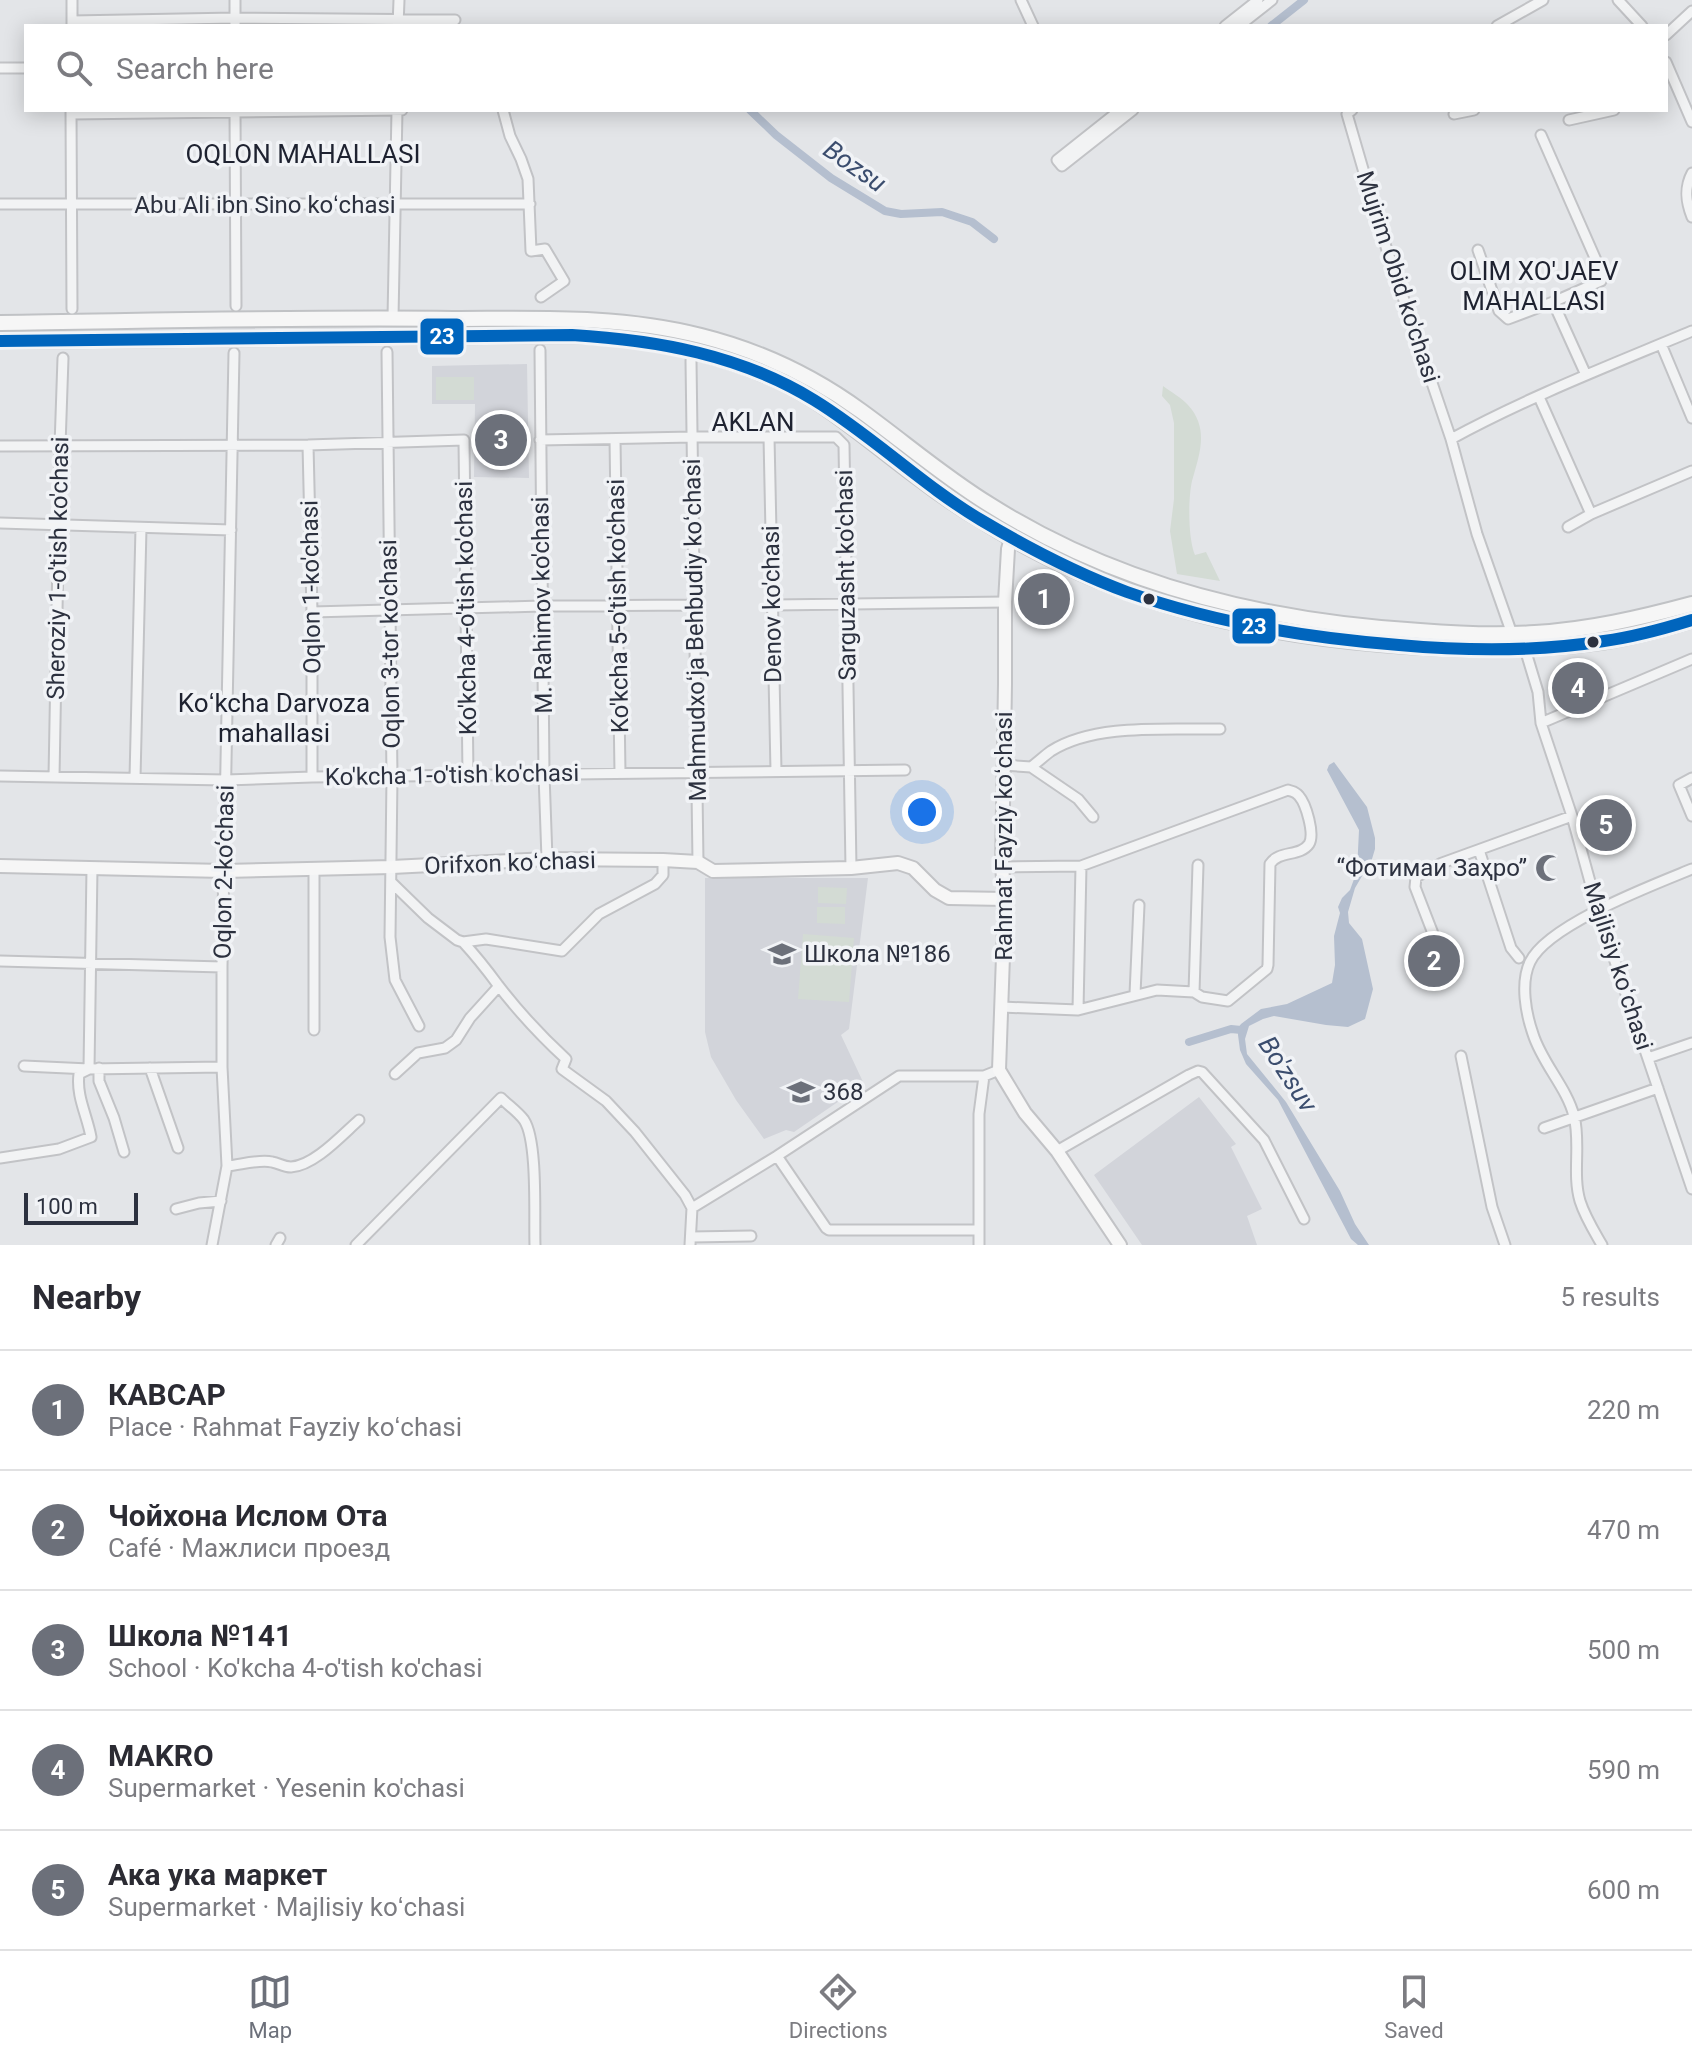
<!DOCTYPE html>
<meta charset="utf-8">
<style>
body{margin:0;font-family:Roboto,sans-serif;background:#f7f7f7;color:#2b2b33}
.scale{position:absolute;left:24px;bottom:20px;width:114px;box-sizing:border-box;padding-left:8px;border:4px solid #2c313f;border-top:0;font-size:22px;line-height:28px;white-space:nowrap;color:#2c313f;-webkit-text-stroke:6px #f1f3f6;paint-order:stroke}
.you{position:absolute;left:922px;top:812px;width:28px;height:28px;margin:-20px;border:6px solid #fff;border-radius:50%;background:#1a73e8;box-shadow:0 0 0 12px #1a73e833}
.badge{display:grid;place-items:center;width:52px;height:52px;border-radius:50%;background:#6c707a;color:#fff;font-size:26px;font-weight:700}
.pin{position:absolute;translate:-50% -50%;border:4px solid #fff;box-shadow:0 2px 8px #0006}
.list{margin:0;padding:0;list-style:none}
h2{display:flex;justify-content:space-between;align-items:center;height:104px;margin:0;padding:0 32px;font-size:34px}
h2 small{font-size:26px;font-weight:400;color:#7c7c81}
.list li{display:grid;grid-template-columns:52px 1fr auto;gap:24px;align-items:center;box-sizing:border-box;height:120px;padding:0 32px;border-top:2px solid #e1e1e2}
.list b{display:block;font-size:30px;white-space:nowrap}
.list p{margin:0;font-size:26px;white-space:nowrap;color:#7c7c81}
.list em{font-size:26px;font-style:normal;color:#7c7c81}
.icon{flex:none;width:44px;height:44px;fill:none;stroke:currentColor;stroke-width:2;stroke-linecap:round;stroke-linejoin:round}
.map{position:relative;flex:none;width:1692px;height:1245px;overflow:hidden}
.search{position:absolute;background:#fff;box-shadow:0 4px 20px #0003;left:24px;right:24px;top:24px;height:88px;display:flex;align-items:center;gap:20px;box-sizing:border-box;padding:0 28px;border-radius:0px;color:#7c7c81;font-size:30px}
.sheet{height:704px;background:#fff}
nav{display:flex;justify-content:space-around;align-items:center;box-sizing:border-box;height:112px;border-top:2px solid #e1e1e2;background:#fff;font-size:22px;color:#7c7c81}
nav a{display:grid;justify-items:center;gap:4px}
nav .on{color:#6c707a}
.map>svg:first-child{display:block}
.built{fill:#d2d4da}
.green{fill:#d3dbd4}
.water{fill:#b5bfcf}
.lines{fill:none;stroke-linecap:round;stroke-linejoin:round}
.canal{stroke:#b5bfcf;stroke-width:8}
.street-casing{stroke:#c2c3c6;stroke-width:13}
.secondary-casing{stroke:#c2c3c6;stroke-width:16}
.primary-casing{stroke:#c0c2c5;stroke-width:18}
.street{stroke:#f2f3f4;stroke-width:9}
.secondary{stroke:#f6f6f6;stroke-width:12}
.primary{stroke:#f6f6f6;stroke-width:14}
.bus-1-casing{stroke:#f1f3f6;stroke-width:18}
.bus-1{stroke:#0065bd;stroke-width:12}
.bus-dot{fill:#2c313f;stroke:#f1f3f6;stroke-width:3}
.labels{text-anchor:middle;stroke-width:7;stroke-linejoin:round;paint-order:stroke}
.street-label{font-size:24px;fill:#2c313f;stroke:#f1f3f6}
.poi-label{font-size:24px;fill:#2c313f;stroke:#f1f3f6;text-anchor:start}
.neighbourhood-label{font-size:26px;fill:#1e2230;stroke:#f1f3f6}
.water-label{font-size:26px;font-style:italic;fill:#3b4d6e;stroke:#f1f3f6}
.line-badge{stroke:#f1f3f6;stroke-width:3}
.badge-label{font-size:22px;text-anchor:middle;font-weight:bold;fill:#fff}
</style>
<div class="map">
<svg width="1692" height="1245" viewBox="0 0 1692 1245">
<rect width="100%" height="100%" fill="#e3e5e8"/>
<!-- built -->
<path class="built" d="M527 364 529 478 474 477 475 404H432V366Z
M705 878H868L849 1029 841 1035 864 1084 794 1132 786 1130 764 1139 736 1100 711 1057 705 1032Z
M1199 1097 1236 1144 1231 1147 1262 1209 1247 1216 1257 1245H1142L1094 1175Z"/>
<!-- green -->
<path class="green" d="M436 377H474V400H436Z
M1163 386C1171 392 1182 398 1188 405 1210 429 1199 455 1192 481 1188 499 1188 539 1195 555L1206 552 1220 581 1177 574 1170 531 1174 499V423L1170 405 1162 396Z
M818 887 847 888 846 904 818 903Z
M817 907H845V924L817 923Z
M803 934 854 938 849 1002 798 999Z"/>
<!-- water -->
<path class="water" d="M1334 762 1367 807 1375 838V849L1372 859 1355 888 1348 912 1349 923 1362 939 1373 989 1365 1019 1348 1027 1326 1025 1274 1016 1263 1019 1249 1026 1245 1039 1247 1054 1286 1102 1340 1191 1355 1224 1369 1245H1358L1351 1239 1278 1100 1246 1064 1240 1050 1238 1035V1028L1241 1024 1261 1009 1287 1004 1332 983 1335 965 1334 936 1340 913 1338 907 1342 898 1350 890 1357 871 1359 830 1327 770 1329 765Z"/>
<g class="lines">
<!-- canal -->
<path class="canal" d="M1271 26 1304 0
M750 110 776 135 831 178 885 211 901 214 942 212 972 222 994 239
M1189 1042 1231 1029 1241 1030"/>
<!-- street casing -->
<g class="street-casing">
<path id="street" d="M72 0V26
M235 0V26
M1021 0 1033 26
M1618 0 1642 26
M72 21 235 18 455 20
M398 26 399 0
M1225 26 1258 0
M1239 26 1272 0
M1497 26 1543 0
M1666 35 1692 11
M1666 62 1692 122
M0 68H26
M71 110 72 309
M235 110 236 306
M503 110 510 136 521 159 528 179 531 251 545 249 564 281 541 297
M1120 110 1057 160 1062 166 1133 110
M1352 110 1347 114 1383 238 1451 439 1477 534 1512 634
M71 114 402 110
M1454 114 1474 110
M1569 120 1614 110
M1692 173C1684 188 1686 202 1692 217
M0 204H530
M1478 250 1499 311 1508 319 1553 302 1601 281 1603 276 1541 135
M1553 302 1586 375
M393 318 397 110
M1661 344 1692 418
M540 350 544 774 547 859
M693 350 691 361 698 862
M387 352 392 777 390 937 395 980 419 1026
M1539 397 1591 514
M769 437 776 771
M615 439 620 773
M1451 439C1528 397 1611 365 1692 331
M540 440 693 437H836L844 445 851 868
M308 445 312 612V777
M0 446 308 445 464 440 468 776
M0 523 231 530
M1568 527 1591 514 1692 471
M774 605 1005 602
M312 612 542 606 696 605
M1525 649 1538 692 1541 723 1572 816 1598 911 1692 1189
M1541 723 1692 659
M1003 765 1031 767C1038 762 1044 756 1051 751 1095 723 1168 730 1220 729
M1031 767 1078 799 1093 817
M0 776 226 780 312 777 905 770
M54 777 60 446 63 358
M135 778 141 528
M1692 778 1679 785 1692 816
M1479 850 1511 948 1519 958
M314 869V1030
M391 882 428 918 457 940 463 942 486 939 562 951 599 914 655 884 663 875V860
M463 942C476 956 487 970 498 985 518 1011 542 1037 566 1059L562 1069 606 1101 635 1132 685 1195 692 1208 690 1245
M0 961 222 967
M1444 962 1415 887 1416 877 1442 863 1572 816
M1194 992 1198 865
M1135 994 1139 905
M1002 1007 1078 1010 1157 990 1194 992 1202 997 1228 1001 1267 969 1268 965 1270 864C1279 850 1300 857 1309 844 1315 834 1306 804 1299 796 1295 791 1293 792 1288 790L1081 866 1002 867
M1078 1010 1081 866
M1461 1056 1492 1207 1505 1245
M1648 1058 1692 1043
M24 1066 89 1069 222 1067
M99 1068V1081L114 1118 124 1152
M150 1068 178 1148
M395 1074 418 1053 445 1048 456 1040 470 1018 499 986
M1544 1128 1658 1088
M1057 1151 1189 1075 1198 1071 1202 1072 1264 1140 1304 1219
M777 1156 826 1228 829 1230H979
M0 1158 59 1149 91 1137C87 1115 76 1096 79 1074L89 1069 92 868
M227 1166C240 1165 259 1159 272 1162 279 1163 283 1167 291 1167 314 1166 342 1135 359 1120
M692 1208 777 1156 899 1076H984L999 1070
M176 1209 199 1203 221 1201
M691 1237 751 1236
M212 1245 227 1166 222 1067V967L234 353
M276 1245 280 1238
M356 1245 501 1098C508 1105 518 1112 524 1120 538 1141 534 1217 535 1245
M979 1245V1114L984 1076
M1602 1245C1594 1231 1585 1217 1580 1201 1572 1174 1581 1143 1574 1116 1567 1088 1542 1063 1533 1034 1526 1014 1520 983 1530 962 1547 925 1653 885 1692 869"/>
</g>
<!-- secondary casing -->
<g class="secondary-casing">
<path id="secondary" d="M1011 538 1008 549 1005 602V684L1002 867 1005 899 999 1070 1025 1113 1057 1151 1120 1245
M0 866 224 871 392 867 547 859 663 860 698 862 713 871 851 868 898 863 913 868 935 890 949 898 1005 899"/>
</g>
<!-- primary casing -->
<g class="primary-casing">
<path id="primary" d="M0 323C151 321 302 317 453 319 536 319 619 315 701 336 757 350 813 376 861 411 904 442 944 477 990 505 1120 587 1267 622 1420 631 1458 634 1496 636 1535 633 1588 630 1640 618 1692 604
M0 341 572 335C657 338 741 355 814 400 850 423 882 451 916 476 938 493 962 509 986 523 1109 599 1238 632 1381 644 1451 650 1522 652 1592 643 1626 639 1659 630 1692 620"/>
</g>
<!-- street -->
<use href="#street" class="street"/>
<!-- secondary -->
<use href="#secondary" class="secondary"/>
<!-- primary -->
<use href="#primary" class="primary"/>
<!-- bus-1 casing -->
<g class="bus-1-casing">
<path id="bus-1" d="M0 341 572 335C657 340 741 355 814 400 873 436 922 485 981 520 1028 548 1076 573 1127 592 1215 623 1307 638 1399 645 1467 651 1536 652 1604 641 1634 637 1663 629 1692 620"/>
</g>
<!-- bus-1 -->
<use href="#bus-1" class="bus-1"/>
</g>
<!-- icons -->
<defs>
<g id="mosque-bare" transform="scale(2.16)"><path d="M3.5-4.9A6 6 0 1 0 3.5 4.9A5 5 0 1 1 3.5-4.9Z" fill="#6c707a" stroke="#f1f3f6" stroke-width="2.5" paint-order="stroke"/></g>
<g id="school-bare" transform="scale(2.16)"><path d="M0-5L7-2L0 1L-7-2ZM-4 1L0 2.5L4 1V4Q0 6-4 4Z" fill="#6c707a" stroke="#f1f3f6" stroke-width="2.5" paint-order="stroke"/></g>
</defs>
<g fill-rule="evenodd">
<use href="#mosque-bare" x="1549" y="868"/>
<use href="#school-bare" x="782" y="954"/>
<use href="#school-bare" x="801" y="1092"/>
</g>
<!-- markers -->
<g class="bus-dot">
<circle cx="1149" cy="599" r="7"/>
<circle cx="1593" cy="642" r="7"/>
</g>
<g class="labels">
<!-- street labels -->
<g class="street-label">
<text x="265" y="213">Abu Ali ibn Sino koʻchasi</text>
<text transform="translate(1398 277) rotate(72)" y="8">Mujrim Obid ko'chasi</text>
<text transform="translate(58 568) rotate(-89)" y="8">Sheroziy 1-o'tish ko'chasi</text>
<text transform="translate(846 575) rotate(-91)" y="8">Sarguzasht ko'chasi</text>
<text transform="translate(311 587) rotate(-91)" y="8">Oqlon 1-ko'chasi</text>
<text transform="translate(772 604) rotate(-91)" y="8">Denov ko'chasi</text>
<text transform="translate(542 605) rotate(-91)" y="8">M. Rahimov ko'chasi</text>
<text transform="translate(618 606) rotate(-91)" y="8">Ko'kcha 5-o'tish ko'chasi</text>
<text transform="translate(466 608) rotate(-91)" y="8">Ko'kcha 4-o'tish ko'chasi</text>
<text transform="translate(695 630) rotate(-91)" y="8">Mahmudxoʻja Behbudiy koʻchasi</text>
<text transform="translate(390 644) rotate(-91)" y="8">Oqlon 3-tor ko'chasi</text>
<text transform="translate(452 775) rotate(-1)" y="8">Ko'kcha 1-o'tish ko'chasi</text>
<text transform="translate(1004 836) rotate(-90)" y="8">Rahmat Fayziy koʻchasi</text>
<text transform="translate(510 863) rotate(-2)" y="8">Orifxon koʻchasi</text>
<text transform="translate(224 872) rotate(-89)" y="8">Oqlon 2-ko‘chasi</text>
<text transform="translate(1618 966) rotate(72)" y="8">Majlisiy koʻchasi</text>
</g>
<!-- poi labels -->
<g class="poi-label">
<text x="1527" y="876" text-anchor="end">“Фотимаи Заҳро”</text>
<text x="804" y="962">Школа №186</text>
<text x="823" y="1100">368</text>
</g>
<!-- neighbourhood labels -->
<g class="neighbourhood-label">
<text x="303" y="163">OQLON MAHALLASI</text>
<text x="1534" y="280">OLIM XO'JAEV<tspan x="1534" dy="30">MAHALLASI</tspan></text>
<text x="753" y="431">AKLAN</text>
<text x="274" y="712">Koʻkcha Darvoza<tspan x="274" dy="30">mahallasi</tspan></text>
</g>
<!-- water labels -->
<g class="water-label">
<text transform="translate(855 166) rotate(35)" y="9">Bozsu</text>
<text transform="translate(1288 1074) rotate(57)" y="9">Bo'zsuv</text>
</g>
</g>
<g class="line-badge">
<rect x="419" y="317" width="46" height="39" rx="8" fill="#0065bd"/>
<rect x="1231" y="607" width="46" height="38" rx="8" fill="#0065bd"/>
</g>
<g class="badge-label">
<text x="442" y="344">23</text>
<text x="1254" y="634">23</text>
</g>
</svg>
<div class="scale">100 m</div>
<div class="you"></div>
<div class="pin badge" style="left:1044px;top:599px">1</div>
<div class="pin badge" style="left:1434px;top:961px">2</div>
<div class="pin badge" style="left:501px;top:440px">3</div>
<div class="pin badge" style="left:1578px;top:688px">4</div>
<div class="pin badge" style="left:1606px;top:825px">5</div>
<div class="search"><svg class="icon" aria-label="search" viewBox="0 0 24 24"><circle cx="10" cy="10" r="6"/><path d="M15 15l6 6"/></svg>Search here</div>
</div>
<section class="sheet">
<h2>Nearby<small>5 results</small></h2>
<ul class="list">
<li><span class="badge">1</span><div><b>КАВСАР</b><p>Place · Rahmat Fayziy koʻchasi</p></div><em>220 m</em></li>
<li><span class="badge">2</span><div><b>Чойхона Ислом Ота</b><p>Café · Мажлиси проезд</p></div><em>470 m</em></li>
<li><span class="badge">3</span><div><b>Школа №141</b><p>School · Ko'kcha 4-o'tish ko'chasi</p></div><em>500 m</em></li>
<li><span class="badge">4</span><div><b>MAKRO</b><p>Supermarket · Yesenin ko'chasi</p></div><em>590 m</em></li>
<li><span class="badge">5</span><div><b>Ака ука маркет</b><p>Supermarket · Majlisiy koʻchasi</p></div><em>600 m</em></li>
</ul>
</section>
<nav>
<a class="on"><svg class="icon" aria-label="map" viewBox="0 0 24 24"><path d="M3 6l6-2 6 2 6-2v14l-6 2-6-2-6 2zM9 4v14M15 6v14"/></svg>Map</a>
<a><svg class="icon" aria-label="directions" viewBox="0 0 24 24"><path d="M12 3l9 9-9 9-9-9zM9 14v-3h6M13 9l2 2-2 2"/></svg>Directions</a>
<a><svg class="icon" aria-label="saved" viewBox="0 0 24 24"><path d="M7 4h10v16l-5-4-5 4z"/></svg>Saved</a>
</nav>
